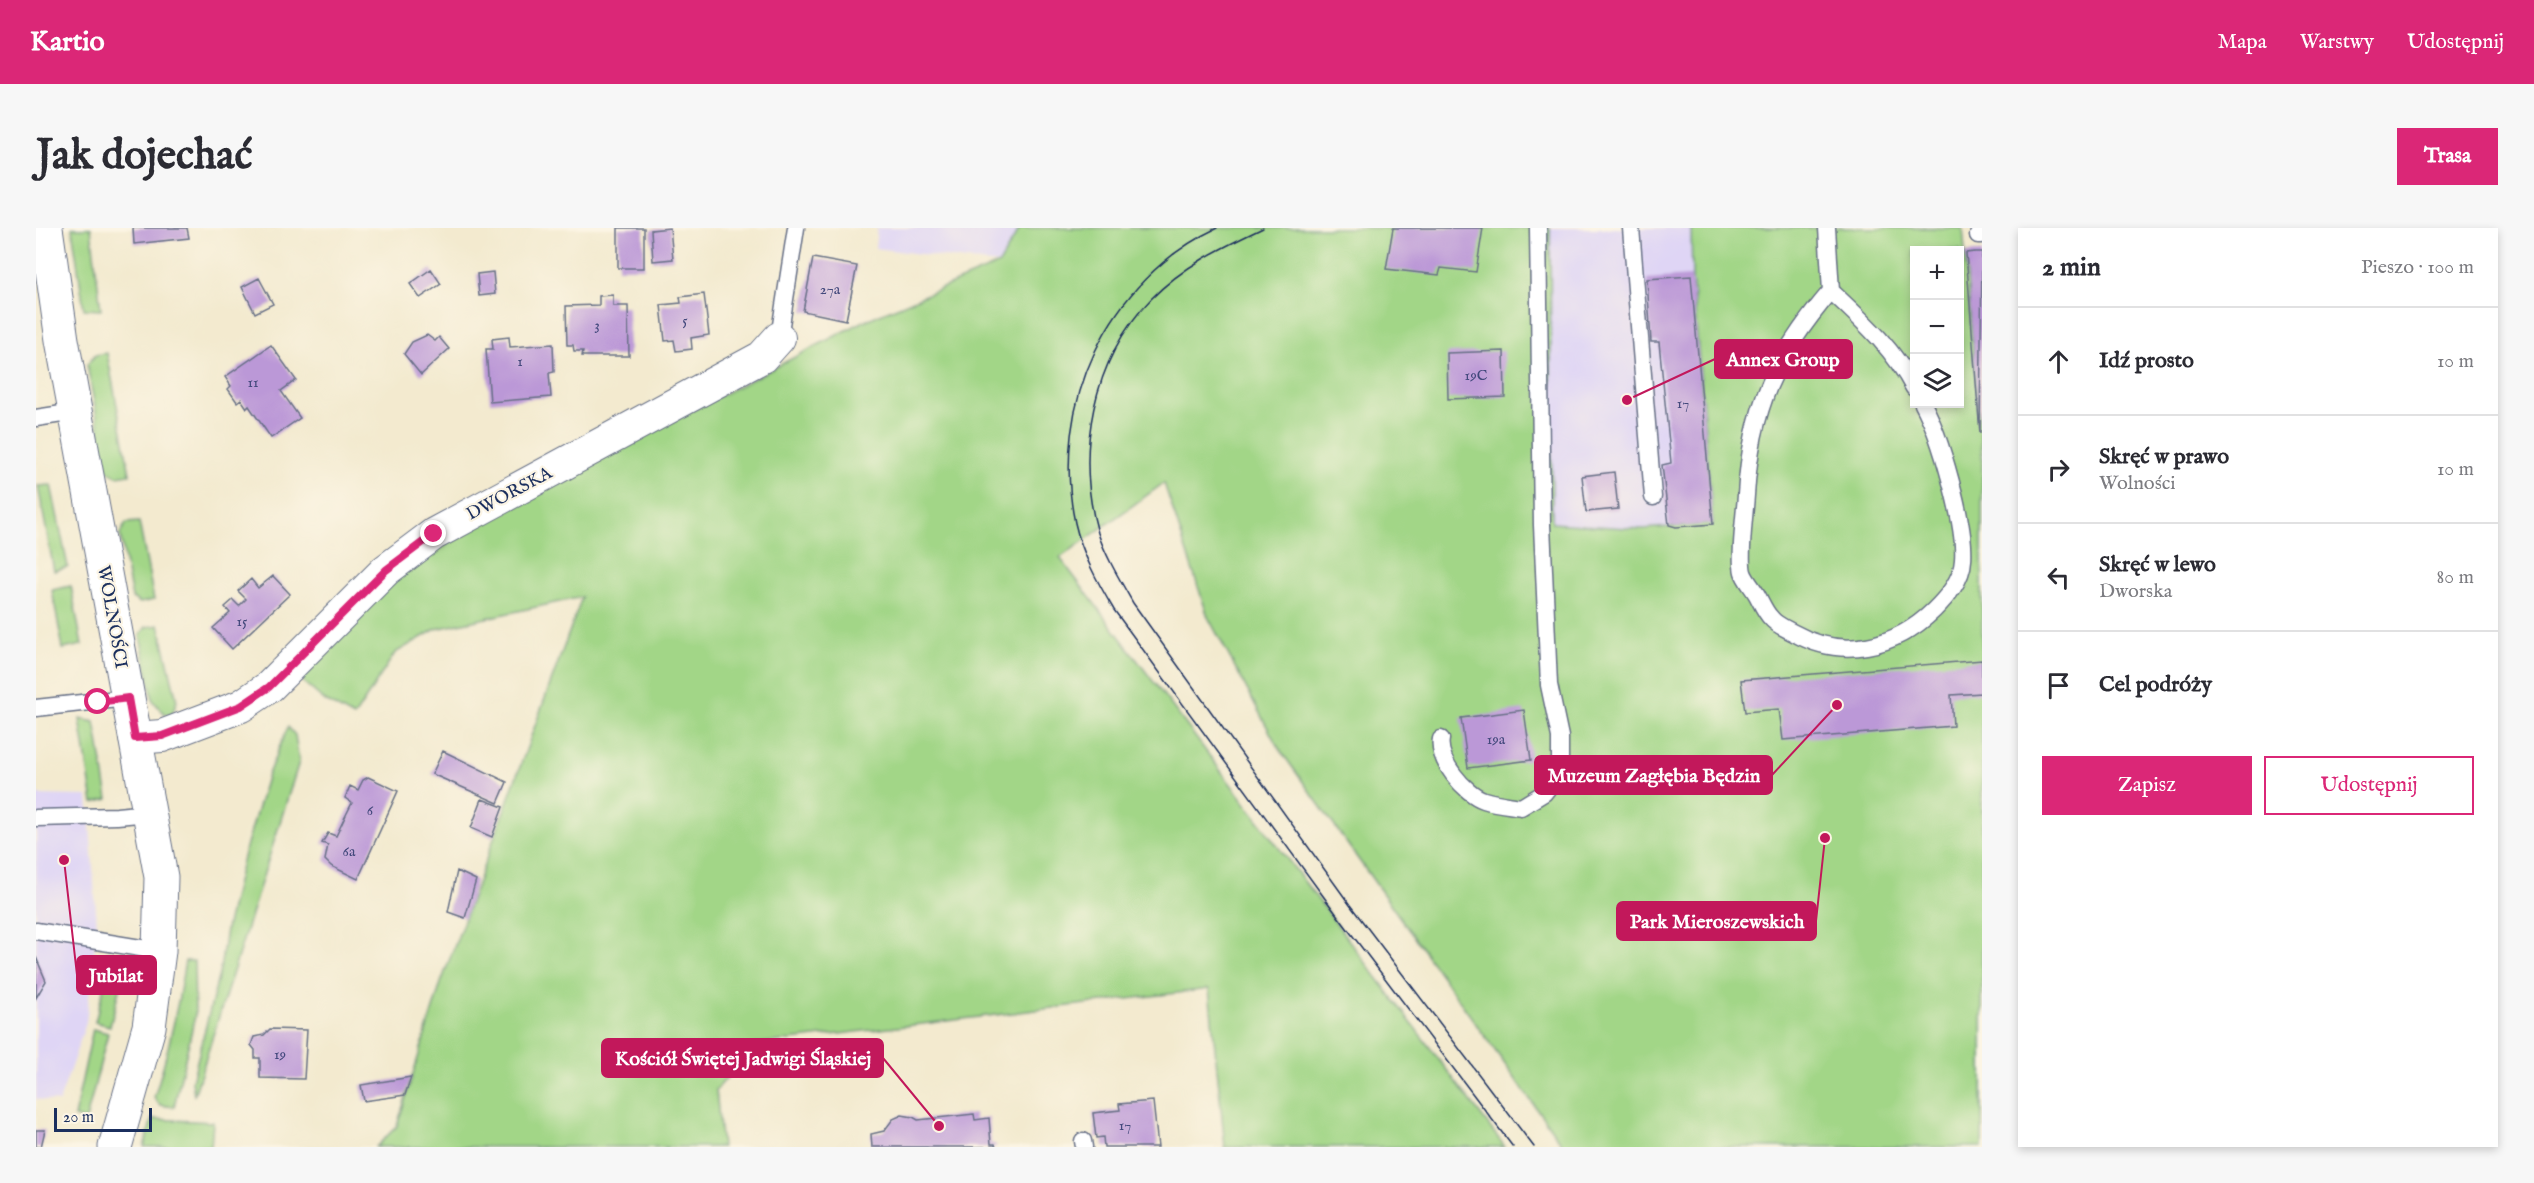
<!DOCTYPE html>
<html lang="pl">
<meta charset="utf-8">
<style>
body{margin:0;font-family:"IM FELL English",serif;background:#f7f7f7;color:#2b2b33}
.controls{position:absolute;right:18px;top:18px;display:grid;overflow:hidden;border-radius:0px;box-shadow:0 3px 9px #0003}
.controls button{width:54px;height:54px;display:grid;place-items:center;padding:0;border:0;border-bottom:2px solid #e1e1e2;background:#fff;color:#2b2b33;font:30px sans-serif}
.scale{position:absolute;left:18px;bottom:15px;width:98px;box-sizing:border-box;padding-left:6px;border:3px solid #1b2f5e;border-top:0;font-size:16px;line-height:21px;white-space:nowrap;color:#1b2f5e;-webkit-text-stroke:4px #fcf5e5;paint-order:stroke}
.stop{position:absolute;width:18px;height:18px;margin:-14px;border:4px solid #db2777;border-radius:50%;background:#fff}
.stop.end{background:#db2777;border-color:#fff;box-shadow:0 2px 6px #0008}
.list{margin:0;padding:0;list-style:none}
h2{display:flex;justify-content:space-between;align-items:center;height:78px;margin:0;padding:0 24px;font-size:26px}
h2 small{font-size:20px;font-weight:400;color:#7c7c81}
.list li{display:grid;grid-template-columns:39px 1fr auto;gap:18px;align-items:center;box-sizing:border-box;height:108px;padding:0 24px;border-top:2px solid #e1e1e2}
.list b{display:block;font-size:22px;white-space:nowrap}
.list p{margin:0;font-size:20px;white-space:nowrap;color:#7c7c81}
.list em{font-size:20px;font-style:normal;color:#7c7c81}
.actions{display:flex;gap:12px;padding:18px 24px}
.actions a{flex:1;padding:14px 0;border:2px solid #db2777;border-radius:0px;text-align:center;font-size:21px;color:#db2777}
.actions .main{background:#db2777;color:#fff}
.icon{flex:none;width:33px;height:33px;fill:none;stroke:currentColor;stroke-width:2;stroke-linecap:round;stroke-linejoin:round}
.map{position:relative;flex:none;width:1946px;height:919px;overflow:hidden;border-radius:0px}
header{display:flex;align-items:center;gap:36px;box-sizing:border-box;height:84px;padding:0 30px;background:#db2777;color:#fff}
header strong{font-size:28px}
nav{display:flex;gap:33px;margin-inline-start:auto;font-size:21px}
.intro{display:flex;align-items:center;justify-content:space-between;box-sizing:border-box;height:144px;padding:0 36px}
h1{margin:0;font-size:42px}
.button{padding:15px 27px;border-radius:0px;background:#db2777;color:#fff;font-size:21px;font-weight:700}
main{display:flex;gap:36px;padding:0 36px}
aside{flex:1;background:#fff;border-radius:0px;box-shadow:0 3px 9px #0003}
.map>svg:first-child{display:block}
.built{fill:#dfd5f5}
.green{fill:#a2d687;stroke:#5e8272;stroke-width:1.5;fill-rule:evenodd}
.building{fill:#bb98d7}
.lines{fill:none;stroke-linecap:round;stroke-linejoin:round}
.lane-casing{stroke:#677086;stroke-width:19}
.street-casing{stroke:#677086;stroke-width:34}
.secondary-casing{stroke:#677086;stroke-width:35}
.lane{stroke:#fff;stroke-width:16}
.street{stroke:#fff;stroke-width:32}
.secondary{stroke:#fff;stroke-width:33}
.tram{stroke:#1b2f5e;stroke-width:1.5}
.route{stroke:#db2777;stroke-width:8}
.labels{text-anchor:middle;stroke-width:4.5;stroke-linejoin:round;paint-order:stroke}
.number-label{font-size:15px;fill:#43497c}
.street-label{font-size:18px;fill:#1b2f5e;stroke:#fcf5e5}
.leader{fill:none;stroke:#c2185b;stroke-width:2}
.callout-dot{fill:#c2185b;stroke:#fcf5e5;stroke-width:2}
.callout{fill:#c2185b;stroke:#c2185b;stroke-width:2}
.callout-label{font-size:20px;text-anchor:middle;font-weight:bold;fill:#fff}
</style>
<header>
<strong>Kartio</strong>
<nav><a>Mapa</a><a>Warstwy</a><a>Udostępnij</a></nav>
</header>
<div class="intro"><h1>Jak dojechać</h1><a class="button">Trasa</a></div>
<main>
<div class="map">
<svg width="1946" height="919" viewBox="0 0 1946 919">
<rect width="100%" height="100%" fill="#fcf5e5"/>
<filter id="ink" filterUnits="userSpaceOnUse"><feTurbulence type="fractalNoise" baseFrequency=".0167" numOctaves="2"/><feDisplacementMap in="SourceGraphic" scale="12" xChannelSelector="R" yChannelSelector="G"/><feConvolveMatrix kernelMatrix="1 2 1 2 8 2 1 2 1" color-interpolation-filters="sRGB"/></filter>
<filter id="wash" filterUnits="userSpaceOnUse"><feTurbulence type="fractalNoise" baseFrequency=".008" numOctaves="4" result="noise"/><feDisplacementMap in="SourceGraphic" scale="24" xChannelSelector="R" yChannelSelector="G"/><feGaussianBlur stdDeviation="1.35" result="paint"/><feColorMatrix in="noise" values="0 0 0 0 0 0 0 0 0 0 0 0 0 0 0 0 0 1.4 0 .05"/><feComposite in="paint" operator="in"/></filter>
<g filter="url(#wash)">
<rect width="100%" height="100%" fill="#f3eacf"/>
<!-- built -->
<path class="built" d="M841 0H984L963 36 839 20Z
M1514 0H1655L1656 48 1677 296 1606 301 1516 296Z
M0 567 52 568 61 698 50 795 23 874 0 871Z"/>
<!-- green -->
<path class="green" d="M36 0H55L65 82 48 81Z
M984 0H1514L1516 295 1606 301 1677 296 1656 48 1655 0H1927L1946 228V919H1528L1242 519 1172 389 1128 255 1024 330 1469 919H1189L1173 761 721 816 680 862 686 919H340L361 898 405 755 546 369 400 401 359 425 318 489 289 473 258 446 401 315 830 92 963 36ZM1878 22H1924V176H1878Z
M71 125 94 246 81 248 71 243 51 137 59 127Z
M15 257 32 339 18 343 2 258Z
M103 294 118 372 104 375 96 370 84 306 90 295Z
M35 358 46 417 27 421 16 362Z
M123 397 141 473 136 487 129 486 117 473 104 407 110 399Z
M44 491 59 494 72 571 57 575Z
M252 499 259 507 263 534 158 868 156 853 184 742 190 701 207 629 232 546Z
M67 728 91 730 74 798 59 794 67 763Z
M149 733H158L159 788 138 879 124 877 118 870C132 825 142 780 149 733Z
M57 801 72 805 50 892 38 889Z
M116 891 177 894 175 919H108Z"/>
<g id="blocks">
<!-- building -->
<path class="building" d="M97 0H151L153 10 98 16Z
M582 0H608V40H582Z
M634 0 637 31 617 33 615 2Z
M1357 0H1447L1440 44 1405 40 1403 47 1350 41Z
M1939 24H1946L1944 206 1930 25Z
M777 30 821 38 810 92 767 83Z
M395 41 405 56 384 70 374 56Z
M457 44 459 66 443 68 441 46Z
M1655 48 1677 296 1640 299 1633 297 1626 237 1635 235 1623 114H1615L1611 51Z
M223 50 237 76 219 85 206 59Z
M668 66 673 107 655 110 656 121 640 123 638 112 629 113 625 77 645 75 644 69Z
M577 67V78H592L593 128H546L547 123H538L537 117H531L530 78 563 77V68Z
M391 107 399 113 403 109 413 121 385 147 368 126 376 114Z
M473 109 474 119 517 116 518 144 513 145 515 169 454 174 450 121H457L456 111Z
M235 117 260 152 245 163 264 190 235 210 213 178 211 180 205 171 201 174 192 161 195 158 189 149Z
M1468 123 1469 169 1412 171 1411 125Z
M1578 244 1582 281 1550 284 1546 248Z
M237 348 254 366 196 421 177 400 194 385 189 379 197 372 203 378 210 371 202 363 215 351 222 360Z
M1946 432V465L1915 467 1917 498 1747 512 1743 481 1709 484 1705 452Z
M1488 482 1495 532 1432 540 1425 490Z
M407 523 471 554 462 575 396 546Z
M332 549 362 563 322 651 295 638 289 632 292 617 286 615 292 605 300 608 309 589 316 575 309 570 314 558 322 562 327 552Z
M446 571 467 579 456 609 435 600Z
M421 643 440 652 429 690 412 684Z
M0 729 10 753 0 770Z
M234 801 271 802 268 851 224 850V830H219V822L215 817 218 809 228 807Z
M375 849 369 867 328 873 325 857Z
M1117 873 1122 919H1068L1067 909 1060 910 1057 885 1084 882 1083 876Z
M938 886 939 892 953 890 955 916H959L960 919H836L835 906 848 903 857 891 866 887 877 889 882 892Z
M0 902H9L5 919H0Z"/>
</g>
</g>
<g filter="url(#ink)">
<use href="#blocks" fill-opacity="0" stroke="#677086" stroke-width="1.5"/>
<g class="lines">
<!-- lane casing -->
<g class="lane-casing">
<path id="lane" d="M1595 0 1617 269
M1791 0 1795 63C1828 94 1857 120 1878 160
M1942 7H1946
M1795 63C1739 128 1715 181 1710 267 1709 284 1703 329 1707 344 1709 351 1717 360 1721 367 1725 374 1729 384 1735 390 1740 397 1751 401 1758 405 1806 432 1859 420 1898 382 1911 369 1926 352 1927 332 1930 297 1904 207 1887 176
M743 110 760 0
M0 190 39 184
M0 480 91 470
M1405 511C1401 532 1429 566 1448 572 1460 576 1474 577 1485 579L1508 565 1524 545V509L1513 457 1506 297 1502 0
M0 590 81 588 113 585
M0 703 123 723
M1047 913 1048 919"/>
</g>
<!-- street casing -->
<g class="street-casing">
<path id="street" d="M99 510 126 508 205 478 233 459 350 342 398 306 726 129 743 110"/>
</g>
<!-- secondary casing -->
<g class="secondary-casing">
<path id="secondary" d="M10 0 26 112 125 649 123 723 113 799 79 919"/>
</g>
<!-- lane -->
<use href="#lane" class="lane"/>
<!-- street -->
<use href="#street" class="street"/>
<!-- secondary -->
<use href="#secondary" class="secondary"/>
<!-- tram -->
<path class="tram" d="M1181 0C1071 52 1014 177 1039 295 1046 326 1062 355 1078 382L1301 687 1477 919
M1227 0C1187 19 1147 38 1115 71 1056 132 1039 225 1062 305 1070 329 1084 352 1097 375L1314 677 1498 919"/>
</g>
</g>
<g class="lines" filter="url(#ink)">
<!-- route -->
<path class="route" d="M62 474 92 470 99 510 126 508 205 478 233 459 350 342 398 306"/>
</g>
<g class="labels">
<!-- number labels -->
<g class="number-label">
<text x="794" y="66">27a</text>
<text x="649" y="97">5</text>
<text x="561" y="102">3</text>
<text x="484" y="138">1</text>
<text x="1440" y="152">19C</text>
<text x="217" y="159">11</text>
<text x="1647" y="180">17</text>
<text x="206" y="398">15</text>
<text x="1460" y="516">19a</text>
<text x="334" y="587">6</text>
<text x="313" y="628">6a</text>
<text x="244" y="831">19</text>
<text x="1089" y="902">17</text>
</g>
<!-- street labels -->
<g class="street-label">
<text transform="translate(473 265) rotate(-28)" y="6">DWORSKA</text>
<text transform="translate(77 389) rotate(80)" y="6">WOLNOŚCI</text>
</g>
</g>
<!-- callouts -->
<path class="leader" d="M1591 172L1679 131M1801 477L1736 547M1789 610L1780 693M28 632L41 747M903 898L847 830"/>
<g class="callout-dot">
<circle cx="1591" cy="172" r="6"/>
<circle cx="1801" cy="477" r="6"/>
<circle cx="1789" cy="610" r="6"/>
<circle cx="28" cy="632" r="6"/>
<circle cx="903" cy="898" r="6"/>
</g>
<g class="callout">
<rect x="1679" y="112" width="137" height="38" rx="6"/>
<rect x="1499" y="528" width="237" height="38" rx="6"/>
<rect x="1581" y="674" width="199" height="38" rx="6"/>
<rect x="41" y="728" width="79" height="38" rx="6"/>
<rect x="566" y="811" width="281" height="38" rx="6"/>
</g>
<g class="callout-label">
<text x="1747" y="138">Annex Group</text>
<text x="1618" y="554">Muzeum Zagłębia Będzin</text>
<text x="1681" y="700">Park Mieroszewskich</text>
<text x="80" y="754">Jubilat</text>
<text x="707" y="837">Kościół Świętej Jadwigi Śląskiej</text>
</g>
</svg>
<div class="controls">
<button>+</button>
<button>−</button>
<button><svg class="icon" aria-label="layers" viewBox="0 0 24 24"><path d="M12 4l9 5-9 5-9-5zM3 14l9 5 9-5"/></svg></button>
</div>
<div class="scale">20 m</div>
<div class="stop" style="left:62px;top:474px"></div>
<div class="stop end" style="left:398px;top:306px"></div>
</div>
<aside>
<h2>2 min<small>Pieszo · 100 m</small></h2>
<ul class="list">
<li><svg class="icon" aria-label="ahead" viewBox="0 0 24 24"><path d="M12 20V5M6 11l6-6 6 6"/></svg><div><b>Idź prosto</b></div><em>10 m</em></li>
<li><svg class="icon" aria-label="right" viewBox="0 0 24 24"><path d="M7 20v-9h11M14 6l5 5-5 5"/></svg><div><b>Skręć w prawo</b><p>Wolności</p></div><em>10 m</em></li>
<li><svg class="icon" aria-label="left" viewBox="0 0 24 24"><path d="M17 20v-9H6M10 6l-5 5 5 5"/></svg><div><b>Skręć w lewo</b><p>Dworska</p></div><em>80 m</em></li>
<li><svg class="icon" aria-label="arrive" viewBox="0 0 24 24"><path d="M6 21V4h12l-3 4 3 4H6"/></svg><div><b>Cel podróży</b></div></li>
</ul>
<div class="actions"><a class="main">Zapisz</a><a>Udostępnij</a></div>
</aside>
</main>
